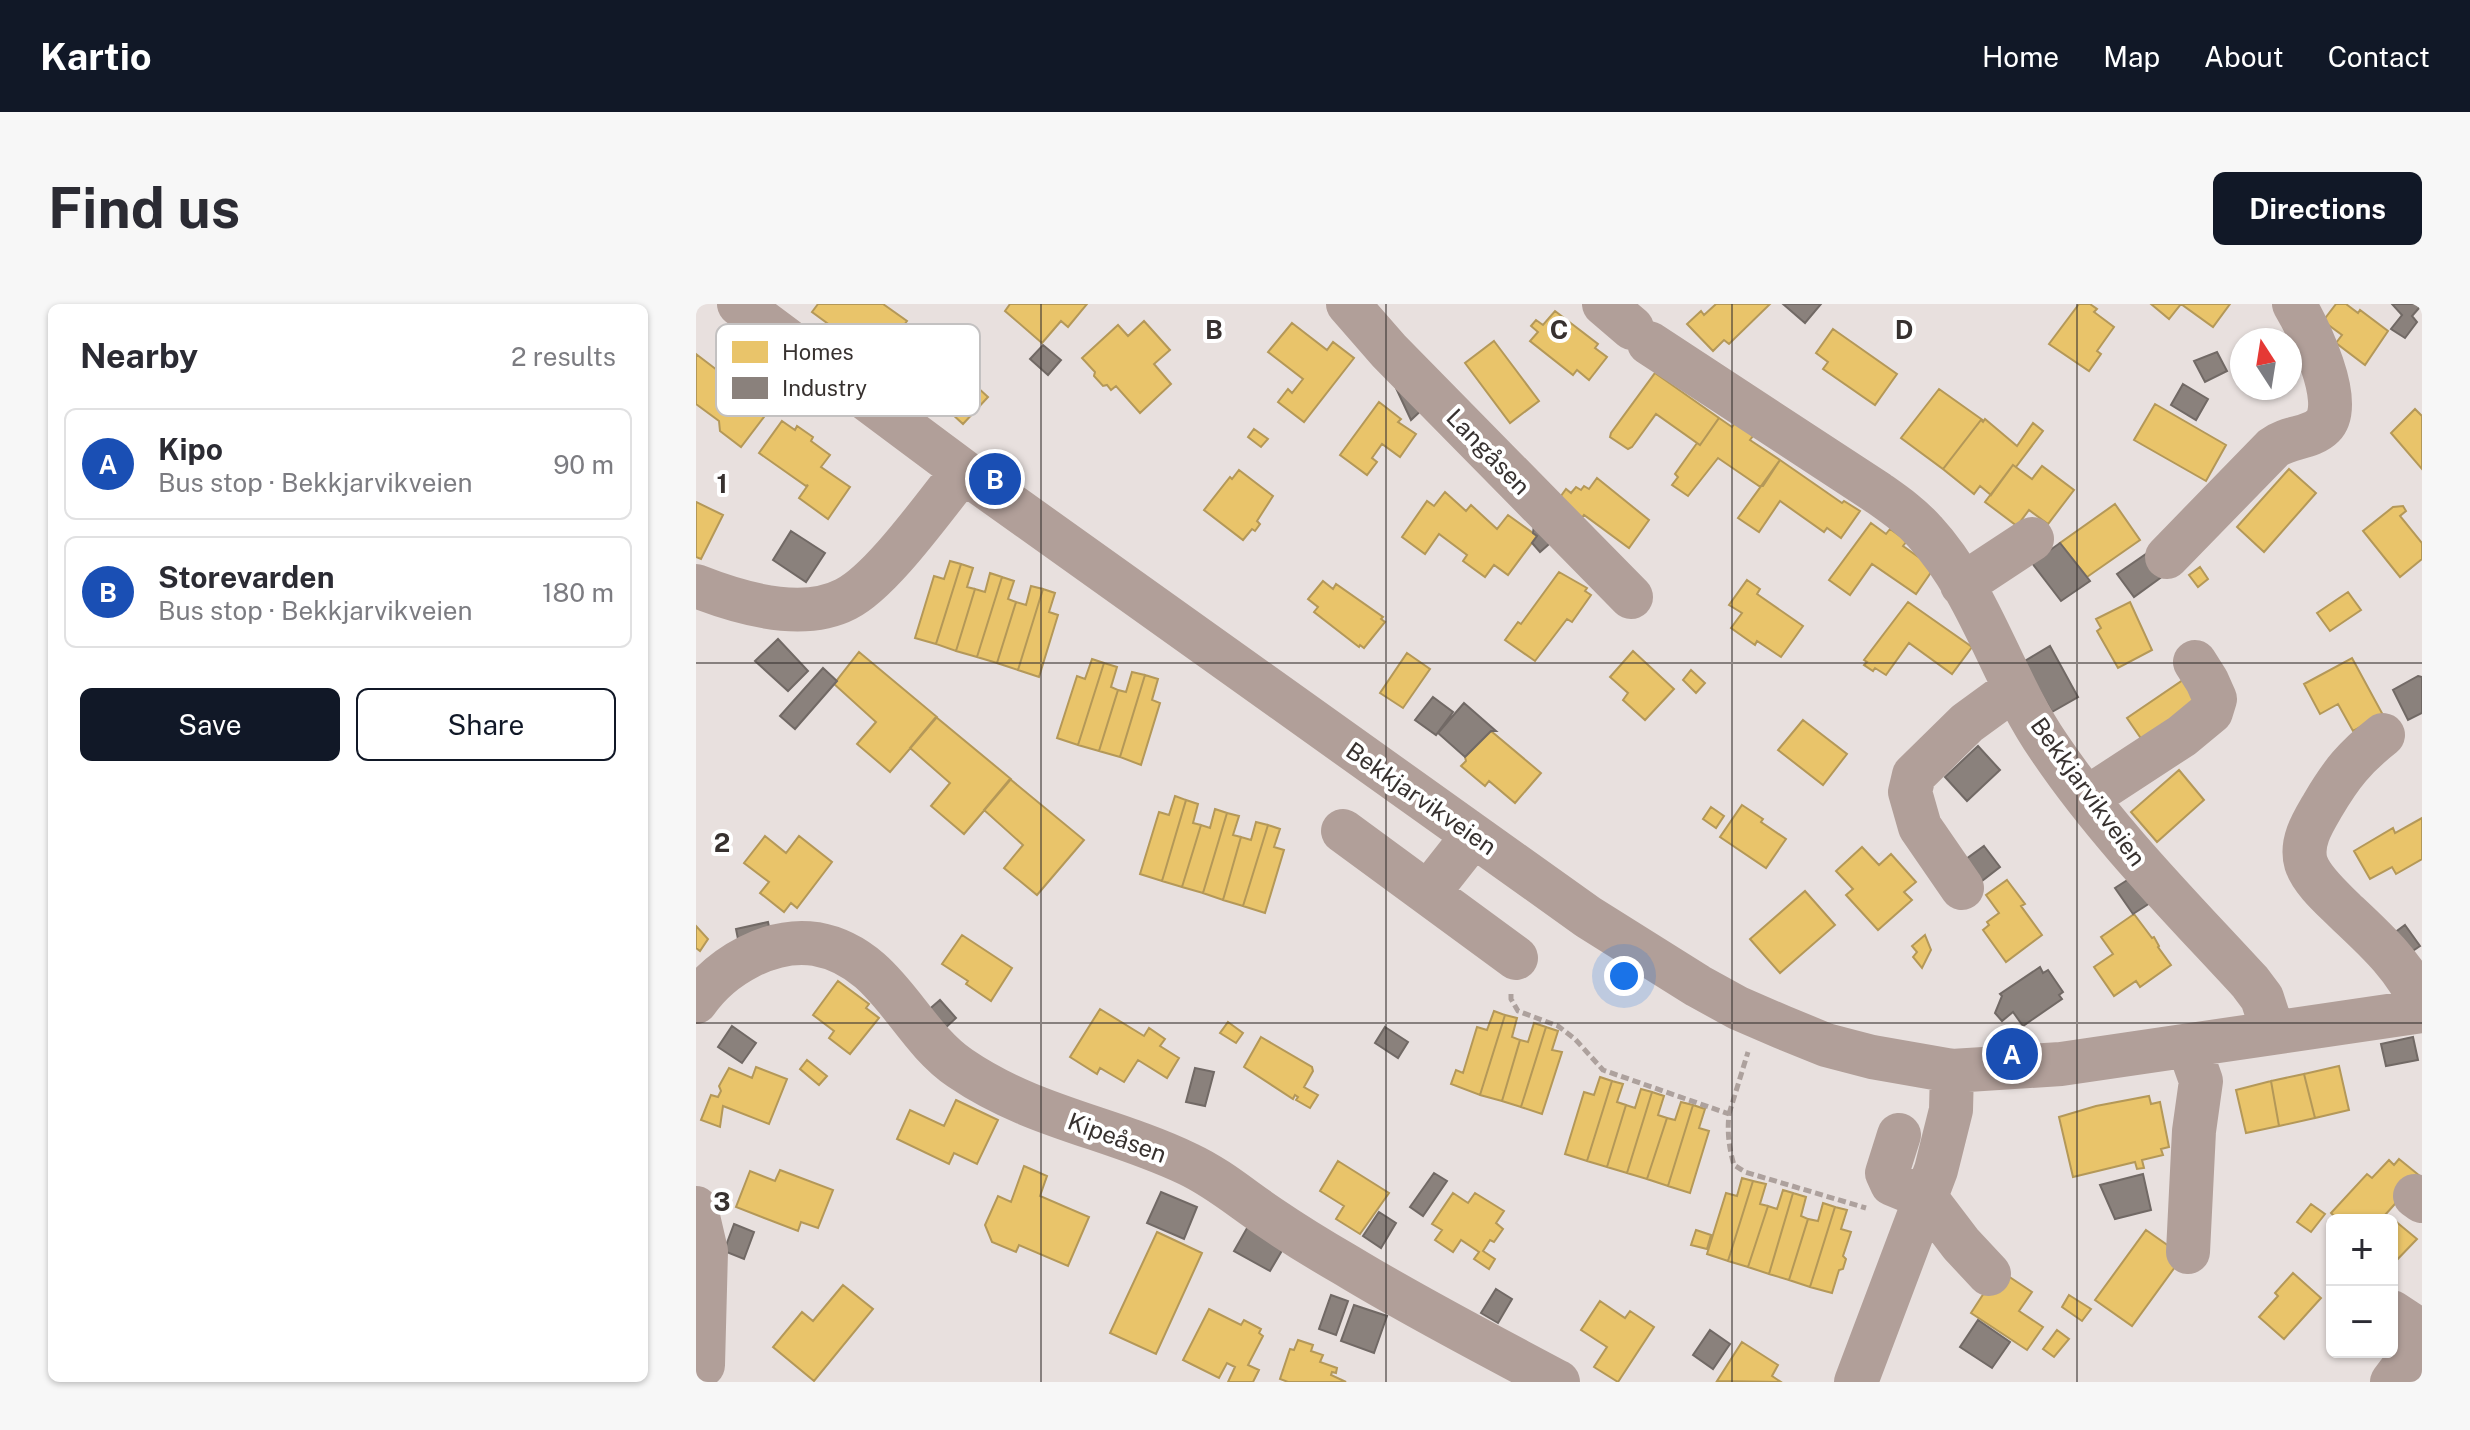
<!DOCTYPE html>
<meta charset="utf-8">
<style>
body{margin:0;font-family:"Public Sans",sans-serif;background:#f7f7f7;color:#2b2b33}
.controls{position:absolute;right:24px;bottom:24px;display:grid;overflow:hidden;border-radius:12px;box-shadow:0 2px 6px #0004}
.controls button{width:72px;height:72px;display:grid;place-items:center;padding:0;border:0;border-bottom:2px solid #e1e1e2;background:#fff;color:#2b2b33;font:40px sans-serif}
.compass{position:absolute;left:1534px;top:24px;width:72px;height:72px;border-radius:50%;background:#fff;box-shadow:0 2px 6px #0004;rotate:348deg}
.you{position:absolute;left:928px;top:672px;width:28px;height:28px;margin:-20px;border:6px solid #fff;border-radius:50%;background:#1a73e8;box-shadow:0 0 0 12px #1a73e833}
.badge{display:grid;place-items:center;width:52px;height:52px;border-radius:50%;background:#111827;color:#fff;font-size:26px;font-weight:700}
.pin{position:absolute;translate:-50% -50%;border:4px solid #fff;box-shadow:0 2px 8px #0006}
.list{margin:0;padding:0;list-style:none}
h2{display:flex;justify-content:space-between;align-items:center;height:104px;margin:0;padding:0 32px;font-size:34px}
h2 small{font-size:26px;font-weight:400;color:#7c7c81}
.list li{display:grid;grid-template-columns:52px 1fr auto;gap:24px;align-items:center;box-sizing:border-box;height:112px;margin:0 16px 16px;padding:0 16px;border:2px solid #e1e1e2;border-radius:12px}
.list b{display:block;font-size:30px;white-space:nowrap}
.list p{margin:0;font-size:26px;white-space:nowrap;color:#7c7c81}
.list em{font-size:26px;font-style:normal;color:#7c7c81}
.actions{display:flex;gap:16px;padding:24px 32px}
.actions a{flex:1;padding:18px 0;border:2px solid #111827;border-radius:12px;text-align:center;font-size:28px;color:#111827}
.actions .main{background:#111827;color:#fff}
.map{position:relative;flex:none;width:1726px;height:1078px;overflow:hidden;border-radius:12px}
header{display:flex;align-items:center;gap:48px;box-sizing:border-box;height:112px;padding:0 40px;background:#111827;color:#fff}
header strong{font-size:38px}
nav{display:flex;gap:44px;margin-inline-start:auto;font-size:28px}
.intro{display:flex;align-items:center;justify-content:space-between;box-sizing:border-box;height:192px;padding:0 48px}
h1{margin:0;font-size:56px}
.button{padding:20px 36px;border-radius:12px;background:#111827;color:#fff;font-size:28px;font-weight:700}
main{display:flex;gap:48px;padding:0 48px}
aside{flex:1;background:#fff;border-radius:12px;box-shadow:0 2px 6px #0004}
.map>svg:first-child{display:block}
.homes{fill:#e9c46a;stroke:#b49858;stroke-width:2}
.industry{fill:#8a817c;stroke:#716965;stroke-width:2}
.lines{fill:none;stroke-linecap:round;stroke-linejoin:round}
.path{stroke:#ada19d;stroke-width:5;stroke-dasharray:8 4;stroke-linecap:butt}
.minor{stroke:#b19f99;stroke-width:44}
.grid{fill:none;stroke:#37312f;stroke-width:2;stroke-opacity:0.55}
.labels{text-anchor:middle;stroke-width:8;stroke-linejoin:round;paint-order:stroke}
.street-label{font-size:24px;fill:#37312f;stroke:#fff}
.key{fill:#fff;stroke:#c3c1c1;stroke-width:2}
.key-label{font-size:22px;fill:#37312f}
.grid-label{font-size:26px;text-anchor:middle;font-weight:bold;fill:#37312f;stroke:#fff;stroke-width:8;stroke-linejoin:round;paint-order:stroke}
</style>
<header>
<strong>Kartio</strong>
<nav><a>Home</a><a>Map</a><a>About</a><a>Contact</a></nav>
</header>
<div class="intro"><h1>Find us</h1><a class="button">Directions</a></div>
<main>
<aside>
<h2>Nearby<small>2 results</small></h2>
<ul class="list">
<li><span class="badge" style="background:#1a4fb4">A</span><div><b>Kipo</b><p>Bus stop · Bekkjarvikveien</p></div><em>90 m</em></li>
<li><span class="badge" style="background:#1a4fb4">B</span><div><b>Storevarden</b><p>Bus stop · Bekkjarvikveien</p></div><em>180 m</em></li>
</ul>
<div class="actions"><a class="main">Save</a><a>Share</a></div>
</aside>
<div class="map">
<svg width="1726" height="1078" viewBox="0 0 1726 1078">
<rect width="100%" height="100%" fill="#e8e0de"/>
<!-- homes -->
<path class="homes" d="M122 0H187L211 17 192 43 189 41 179 54 116 8Z
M314 0H391L372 23 365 17 346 39 309 7Z
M1020 0H1074L1033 40 1028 36 1017 47 991 20 1005 7 1008 11Z
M1383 0H1394L1401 5 1398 8 1418 23 1401 47 1405 50 1393 67 1353 40Z
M1455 0H1485L1473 15Z
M1485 0H1534L1517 23Z
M1640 0H1650L1662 9 1664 6 1692 27 1669 61 1640 39 1646 31 1627 17Z
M859 7 902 40 899 44 911 53 893 76 881 66 877 71 834 37 842 28 835 22 840 16 847 21Z
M448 17 474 46 458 60 475 80 444 109 420 82 415 86 411 81 407 82 398 72 399 68 386 54 422 21 432 32Z
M596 19 631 46 637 38 658 54 608 118 582 98 592 85 596 89 607 75 572 48Z
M1137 25 1201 70 1179 101 1127 65 1132 58 1120 49Z
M798 37 843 97 814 119 769 59Z
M0 50 38 79 36 81 42 86 44 83 74 105 45 143 24 127 23 117 0 100Z
M255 59 292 93 267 120 230 86Z
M959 69 1023 114 1004 141 960 110 936 143 932 145 914 133 915 129Z
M1243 85 1288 117 1285 116 1247 165 1205 134Z
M683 98 705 115 702 118 720 130 704 153 686 140 676 154 681 158 671 171 644 151Z
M1459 100 1530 141 1510 177 1438 136Z
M1719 105 1726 112V165L1695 129Z
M1023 114 1036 123 1042 115 1060 128 1054 136 1084 156 1067 182H1063L1022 154 992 192 976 181 982 173 979 170 1001 139 1004 141Z
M1289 115 1321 142 1337 119 1347 127 1320 163 1317 161 1295 191 1284 182 1278 190 1247 165 1285 116 1287 118Z
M86 117 99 126 101 122 117 133 115 137 134 151 125 163 154 183 132 215 103 194 112 181 110 182 63 149Z
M558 125 572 135 565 143 552 133Z
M1084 156 1146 199 1148 197 1164 207 1145 234 1131 224 1128 228 1084 197 1063 228 1042 214Z
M1317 161 1336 175 1346 162 1378 186 1352 220 1333 206 1321 222 1289 198Z
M1593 165 1620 189 1568 248 1541 223Z
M543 166 577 192 561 217 564 220 559 227 556 225 547 236 508 206 534 173 536 175Z
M901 174 953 216 933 244 888 211 880 222 857 203 870 185 875 189 880 183 885 186 888 182 893 185Z
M749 188 770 207 775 201 801 225 812 211 841 232 812 271 798 261 789 273 767 257 771 251 743 230 729 250 706 233 731 197 738 202Z
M0 198 27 211 5 255 0 253Z
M1419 200 1444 236 1391 273 1364 239Z
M1707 202 1710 207 1704 212 1726 239V255L1704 273 1667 227 1697 203Z
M1175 219 1190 230 1194 225 1211 237 1207 242 1238 264 1220 290 1176 260 1154 291 1133 276Z
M254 257 265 260 240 340 219 334 238 272 248 275Z
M265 260 277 264 271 283 279 285 260 347 240 340Z
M1504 263 1512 275 1502 283 1493 271Z
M863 268 891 284 889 287 895 291 876 318 871 315 839 357 809 336 822 318 825 320Z
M294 269 306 273 281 353 260 347 279 285 289 288Z
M306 273 318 277 312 295 320 298 301 359 281 353Z
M1051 276 1064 285 1061 290 1107 322 1085 353 1061 337 1059 341 1035 324 1046 309 1033 301Z
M627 277 637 285 640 280 687 313 685 315 689 318 668 344 664 341 663 343 618 308 622 303 612 295Z
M335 282 347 285 322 366 301 359 320 298 330 301Z
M347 285 359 289 353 308 362 311 343 373 322 366Z
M1652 288 1665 306 1634 327 1621 309Z
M1212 298 1276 343 1256 370 1213 339 1190 371 1179 364 1177 367 1168 361 1171 358 1168 356Z
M1434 298 1456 346 1422 364 1401 327 1405 324 1400 315Z
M937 347 978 385 949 416 927 396 932 389 914 373Z
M163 348 241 413 194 468 161 440 180 418 138 380Z
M711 349 734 365 707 404 684 389Z
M1656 354 1687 411 1657 427 1642 400 1624 410 1608 380Z
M396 355 408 359 382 441 361 434 381 372 389 375Z
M408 359 421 363 415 383 422 386 403 447 382 441Z
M995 366 1009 379 1000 389 987 376Z
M436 368 449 371 424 453 403 447 422 386 430 388Z
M449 371 462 375 456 396 464 399 445 461 424 453Z
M1487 376 1506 405 1451 443 1431 414Z
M240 413 315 475 268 530 235 502 254 479 214 444Z
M1107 416 1151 450 1127 481 1082 446Z
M795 427 845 469 819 499 793 477 789 482 765 462 770 457 769 453Z
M1483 466 1508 496 1461 538 1435 508Z
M314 475 388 536 341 591 308 564 327 541 288 506Z
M479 492 490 496 466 577 444 570 463 508 473 511Z
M490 496 502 500 497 519 505 521 486 583 466 577Z
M1046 501 1067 515 1065 518 1090 535 1070 564 1024 533Z
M1015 503 1028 512 1020 524 1007 515Z
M519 505 531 509 507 589 486 583 505 521 514 524Z
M531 509 543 512 537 531 545 533 527 596 507 589Z
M1726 514V555L1700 570 1696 563 1674 575 1658 547 1697 524 1699 529Z
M560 518 572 521 547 602 527 596 545 533 555 536Z
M572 521 584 525 578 543 588 546 569 609 547 602Z
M69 532 90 549 103 532 136 558 101 604 95 599 88 608 64 589 73 578 48 559Z
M1166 543 1183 561 1195 550 1220 578 1208 588 1216 596 1182 626 1150 591 1157 585 1140 567Z
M1311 576 1329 600 1325 602 1346 631 1310 658 1287 626 1293 621 1291 618 1303 609 1290 591Z
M1109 587 1139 621 1084 669 1054 635Z
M1438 610 1456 634 1458 633 1463 642 1462 643 1475 661 1444 683 1440 677 1418 692 1398 663 1417 650 1405 633Z
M0 622 12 635 4 647 0 644Z
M266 631 316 664 295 697 270 680 272 677 246 660Z
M1229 631 1235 646 1226 664 1217 653 1221 648 1216 642Z
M142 677 173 700 170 704 183 714 154 750 133 734 138 727 117 711Z
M404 705 448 732 453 724 469 735 464 742 483 754 471 774 442 756 428 778 404 764 401 770 374 753Z
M798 707 809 711 784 791 755 780 760 766 767 769 781 723 791 726Z
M809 711 821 714 816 733 824 736 806 797 784 791Z
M532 718 547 729 540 739 524 729Z
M838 719 850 723 825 803 806 797 824 736 832 738Z
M850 723 862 727 856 746 866 748 846 810 825 803Z
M565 733 616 763 617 767 608 783 622 791 614 804 600 796 602 793 599 791 597 795 548 763Z
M111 756 131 772 123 781 104 765Z
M1643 762 1653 806 1619 814 1608 770Z
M60 763 91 775 73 820 27 802 24 823 5 816 15 791 22 793 25 787 23 782 33 764 56 774Z
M1608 770 1619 814 1583 822 1575 777Z
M904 773 916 777 891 857 869 850 888 788 898 791Z
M916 777 927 780 921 798 930 801 911 863 891 857Z
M1575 777 1583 822 1550 829 1540 786Z
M945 785 956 788 931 869 911 863 930 801 939 804Z
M956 788 968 792 962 811 971 814 951 875 931 869Z
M1453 792 1455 800 1464 798 1473 843 1465 845 1467 851 1446 856 1448 864 1441 865 1439 858 1377 873 1363 813 1400 802Z
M260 796 302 816 281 860 258 849 253 860 201 835 214 806 248 822Z
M985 798 997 801 972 882 951 875 971 814 979 816Z
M997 801 1009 805 1003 824 1013 827 994 889 972 882Z
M1703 855 1724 872 1689 911 1694 916H1642L1635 909 1671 870 1676 874 1693 856 1698 861Z
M642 857 693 889 664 930 640 915 648 902 624 887Z
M328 862 351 872 344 892 393 913 372 962 323 941 320 948 296 938 289 921 302 892 315 898Z
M84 866 137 886 122 924 105 918 102 927 40 903 54 867 79 877Z
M1046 874 1057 877 1032 957 1011 950 1030 889 1041 892Z
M1057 877 1070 880 1064 900 1072 902 1052 963 1032 957Z
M1087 886 1097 889 1073 970 1052 963 1072 902 1081 905Z
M757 889 772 899 779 889 808 907 800 919 807 925 798 938 794 936 787 947 799 955 793 965 778 955 783 948 765 936 757 948 739 936 746 926 736 920Z
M1097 889 1110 893 1105 912 1112 915 1093 976 1073 970Z
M1127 899 1139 903 1114 983 1093 976 1112 915 1122 917Z
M1615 900 1629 910 1615 928 1601 918Z
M1139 903 1151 906 1145 925 1155 928 1147 952 1150 955 1147 965 1143 966 1136 989 1114 983Z
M1698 916 1721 935 1697 960 1696 918Z
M1000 926 1015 931 1011 945 995 941Z
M1450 926 1487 952 1436 1022 1399 996Z
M461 928 506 949 460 1050 414 1029Z
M1303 966 1336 988 1323 1007 1347 1023 1331 1046 1275 1009Z
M1597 969 1625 994 1588 1035 1563 1013 1582 992 1579 989Z
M147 981 177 1005 118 1077 77 1043 106 1008 117 1017Z
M1373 991 1395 1005 1386 1017 1366 1003Z
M904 997 929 1014 934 1007 958 1023 922 1078 898 1063 911 1043 885 1026Z
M513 1005 545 1021 548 1016 565 1025 563 1029 567 1032 552 1061 563 1066 557 1078H532L539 1063 531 1059 523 1074 487 1056Z
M1361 1026 1373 1035 1358 1053 1347 1045Z
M602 1036 617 1041 615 1047 627 1051 624 1058 641 1064 640 1069 636 1068 635 1071 650 1078H592L584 1075 594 1045 598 1046Z
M1046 1038 1082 1061 1076 1072 1085 1078 1021 1077Z"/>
<!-- industry -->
<path class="industry" d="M1087 0H1125L1109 19Z
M1696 0H1723V4L1716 12 1721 18 1709 34 1695 25 1706 11Z
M347 41 365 56 352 71 334 55Z
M1521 48 1531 67 1509 78 1498 57Z
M1487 80 1512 95 1500 116 1475 101Z
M700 84 731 101 715 116Z
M839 213 860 234 844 248 836 239 841 232 837 229Z
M95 227 129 249 110 278 77 256Z
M1364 239 1394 277 1365 297 1336 259Z
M1463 241 1478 264 1438 293 1421 270Z
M82 335 112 367 92 387 59 357Z
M1354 342 1382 393 1356 408 1327 358Z
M127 364 141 377 99 425 84 412Z
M1722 372 1726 373V409L1712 416 1697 386Z
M737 393 757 408 740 431 719 416Z
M768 399 800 427H795L769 453 742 429Z
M1282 442 1304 466 1271 497 1249 473Z
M1288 542 1304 563 1282 580 1266 558Z
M1436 573 1454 599 1437 610 1419 584Z
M72 618 75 632 43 640 40 625Z
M1709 621 1724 642 1705 655 1690 635Z
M1344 663 1347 669 1352 666 1367 688 1363 691 1366 695 1327 722 1317 708 1306 717 1299 709 1306 692 1304 690Z
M244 696 260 714 247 726 230 708Z
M36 722 60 739 46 759 22 743Z
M689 723 712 738 702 754 679 739Z
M1717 733 1722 756 1690 762 1685 740Z
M499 764 518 768 509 802 490 798Z
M738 869 751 877 727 912 714 903Z
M1447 870 1455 906 1419 915 1404 881Z
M465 888 501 903 488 935 451 919Z
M683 908 700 919 685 944 667 932Z
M555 917 591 938 574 967 538 947Z
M38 920 58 928 48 955 28 947Z
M800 985 816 995 802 1019 785 1009Z
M635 991 652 997 640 1031 623 1025Z
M658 1001 691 1012 678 1049 645 1037Z
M1282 1016 1314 1038 1296 1064 1264 1043Z
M1014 1026 1034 1040 1017 1065 997 1051Z"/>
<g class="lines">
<!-- path -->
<path class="path" d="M815 690V695L822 707 862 722 879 735 907 766 1033 810C1031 828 1033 844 1038 861L1049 868 1170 904
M1033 810 1052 748"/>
<!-- minor -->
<path class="minor" d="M43 0 267 167 892 613 1002 682 1042 704 1086 723 1130 741 1176 753 1256 767 1365 760 1726 707
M652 0 693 47 935 293
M908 0 936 24
M953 39 1182 189C1199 201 1215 212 1229 228 1285 289 1306 375 1353 443 1411 529 1484 602 1554 678L1566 694 1577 728
M1471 253 1577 144C1593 132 1614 135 1627 122 1650 99 1611 22 1598 0
M1266 281 1336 235
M0 282C43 299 106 318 150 295 186 277 239 201 267 167
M1687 431C1659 453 1645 470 1627 501 1617 518 1604 538 1610 559 1616 577 1636 594 1649 607 1679 635 1711 664 1726 702
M1391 494 1486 432 1515 408 1519 395 1511 377 1499 358
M647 527 820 654
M1266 584 1224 523 1214 488 1218 471 1271 419 1319 384
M732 589 777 532
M0 698C25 662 75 633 120 640 192 653 211 728 264 764 337 814 415 823 492 860 522 874 546 895 573 913 598 930 624 946 650 961 719 1003 791 1040 862 1078
M1203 831 1191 869 1196 880 1230 894 1265 940 1293 970
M1719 892 1726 897
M0 904 10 947 7 1061
M1492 948 1498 827 1505 777 1493 743
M1696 1008 1726 1028
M1160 1078 1240 866 1255 806 1256 767
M1696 1078 1726 1038"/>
</g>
<!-- grid -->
<path class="grid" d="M345 0V1078M690 0V1078M1036 0V1078M1381 0V1078M0 359H1726M0 719H1726"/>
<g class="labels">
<!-- street labels -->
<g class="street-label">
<text transform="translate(792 148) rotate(46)" y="8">Langåsen</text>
<text transform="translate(1392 488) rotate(54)" y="8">Bekkjarvikveien</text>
<text transform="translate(725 495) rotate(35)" y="8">Bekkjarvikveien</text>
<text transform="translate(421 834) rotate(20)" y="8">Kipeåsen</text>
</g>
</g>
<!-- legend -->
<rect x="20" y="20" width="264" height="92" rx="12" class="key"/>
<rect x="36" y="37" width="36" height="22" fill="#e9c46a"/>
<rect x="36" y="73" width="36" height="22" fill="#8a817c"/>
<g class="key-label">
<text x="86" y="56">Homes</text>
<text x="86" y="92">Industry</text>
</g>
<g class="grid-label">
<text x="518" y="35">B</text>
<text x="863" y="35">C</text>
<text x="1208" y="35">D</text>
<text x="26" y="189">1</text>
<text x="26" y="548">2</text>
<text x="26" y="907">3</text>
</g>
</svg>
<div class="controls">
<button>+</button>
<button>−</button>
</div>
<svg class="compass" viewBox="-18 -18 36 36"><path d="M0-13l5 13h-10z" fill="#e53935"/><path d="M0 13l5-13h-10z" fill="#7c7c81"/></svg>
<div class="you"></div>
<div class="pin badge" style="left:1316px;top:750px;background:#1a4fb4">A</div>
<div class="pin badge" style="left:299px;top:175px;background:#1a4fb4">B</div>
</div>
</main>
